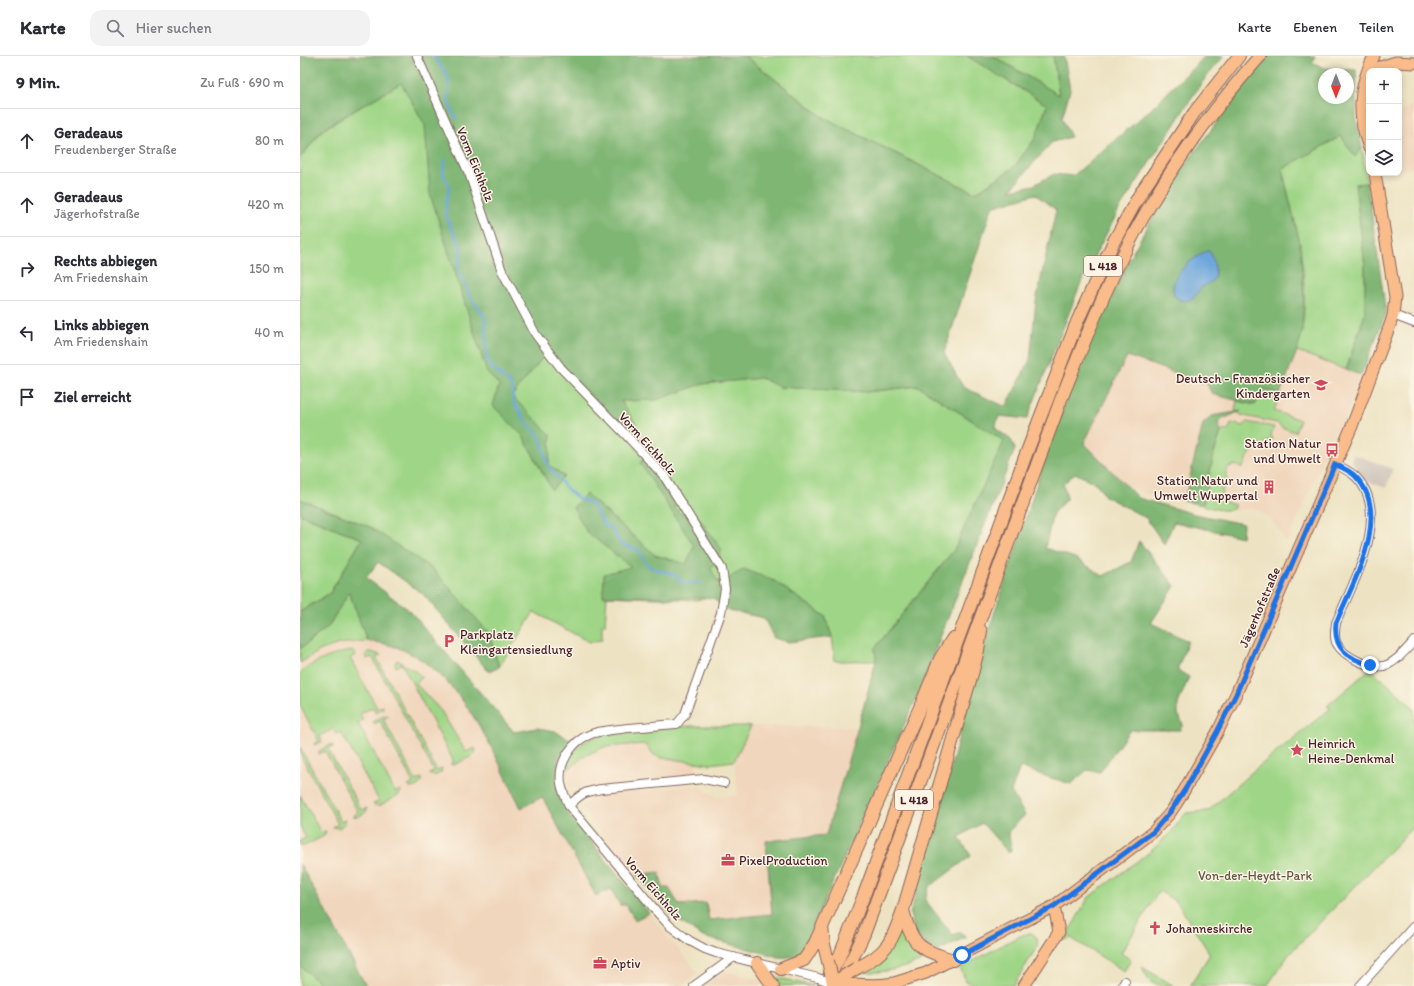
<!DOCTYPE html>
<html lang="de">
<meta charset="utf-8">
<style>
body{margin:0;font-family:Itim,sans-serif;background:#f2f2f3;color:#2b2b33}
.controls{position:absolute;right:12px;top:12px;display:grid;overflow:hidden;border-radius:8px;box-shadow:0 2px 6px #0003}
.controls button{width:36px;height:36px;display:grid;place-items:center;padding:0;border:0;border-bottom:1px solid #e1e1e2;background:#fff;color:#2b2b33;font:20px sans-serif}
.compass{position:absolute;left:1018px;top:12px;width:36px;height:36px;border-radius:50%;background:#fff;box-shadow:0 2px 6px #0003;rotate:180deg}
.stop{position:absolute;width:12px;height:12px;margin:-9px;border:3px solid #1a73e8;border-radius:50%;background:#fff}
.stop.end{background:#1a73e8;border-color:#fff;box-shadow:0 1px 4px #0008}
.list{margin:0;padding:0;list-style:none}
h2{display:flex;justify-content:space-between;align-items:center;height:52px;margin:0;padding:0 16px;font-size:17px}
h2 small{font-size:13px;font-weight:400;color:#7c7c81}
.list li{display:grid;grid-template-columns:26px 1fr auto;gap:12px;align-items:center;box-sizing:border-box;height:64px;padding:0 16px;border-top:1px solid #e1e1e2}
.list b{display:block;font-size:15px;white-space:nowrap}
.list p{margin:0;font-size:13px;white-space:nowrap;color:#7c7c81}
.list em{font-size:13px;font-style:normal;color:#7c7c81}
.icon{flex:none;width:22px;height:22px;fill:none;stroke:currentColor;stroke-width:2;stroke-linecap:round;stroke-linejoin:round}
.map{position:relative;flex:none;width:1114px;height:930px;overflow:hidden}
header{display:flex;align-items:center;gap:24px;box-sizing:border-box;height:56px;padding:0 20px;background:#fff;border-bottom:1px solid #e1e1e2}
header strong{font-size:19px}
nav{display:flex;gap:22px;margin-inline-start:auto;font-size:14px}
.search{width:280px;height:36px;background:#f2f2f3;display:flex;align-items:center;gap:10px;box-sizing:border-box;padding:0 14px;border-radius:12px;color:#7c7c81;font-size:15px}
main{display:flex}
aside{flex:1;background:#fff}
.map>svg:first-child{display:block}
.built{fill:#f0d6bc}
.industrial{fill:#cec2b9}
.green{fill:#9fd586;stroke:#747a58;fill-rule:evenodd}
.forest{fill:#7fb673;stroke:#646a4f;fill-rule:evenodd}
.water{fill:#6ca5db;stroke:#5b6283}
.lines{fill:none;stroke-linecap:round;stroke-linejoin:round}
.stream{stroke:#6ca5db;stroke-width:2.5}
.minor-casing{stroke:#836460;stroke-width:10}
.major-casing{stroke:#836460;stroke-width:13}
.highway-casing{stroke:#836460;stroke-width:14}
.minor{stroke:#fff;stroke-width:8}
.major{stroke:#f9bc8a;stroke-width:11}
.highway{stroke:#f9bc8a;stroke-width:12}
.minor-bridge-casing{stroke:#836460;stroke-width:10;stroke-linecap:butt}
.major-bridge-casing{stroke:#836460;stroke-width:13;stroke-linecap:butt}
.highway-bridge-casing{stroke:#836460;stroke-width:14;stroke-linecap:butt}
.minor-bridge{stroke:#fff;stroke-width:8}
.major-bridge{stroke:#f9bc8a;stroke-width:11}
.highway-bridge{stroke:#f9bc8a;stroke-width:12}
.route{stroke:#1a73e8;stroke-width:5}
.labels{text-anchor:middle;stroke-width:3;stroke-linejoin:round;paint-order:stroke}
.shield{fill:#fcf5e5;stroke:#7f5f63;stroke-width:1}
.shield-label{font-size:12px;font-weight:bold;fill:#4a1f2b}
.street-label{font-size:13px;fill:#4a1f2b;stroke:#fcf5e5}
.poi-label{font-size:13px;fill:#4a1f2b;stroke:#fcf5e5;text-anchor:start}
.park-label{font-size:13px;fill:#645646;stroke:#fcf5e5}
</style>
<header>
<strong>Karte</strong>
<div class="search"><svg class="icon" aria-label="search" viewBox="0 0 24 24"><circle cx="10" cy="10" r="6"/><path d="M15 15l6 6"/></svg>Hier suchen</div>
<nav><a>Karte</a><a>Ebenen</a><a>Teilen</a></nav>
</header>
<main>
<aside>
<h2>9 Min.<small>Zu Fuß · 690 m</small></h2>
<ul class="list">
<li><svg class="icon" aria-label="ahead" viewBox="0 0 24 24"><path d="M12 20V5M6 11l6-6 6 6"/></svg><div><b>Geradeaus</b><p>Freudenberger Straße</p></div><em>80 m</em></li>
<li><svg class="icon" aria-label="ahead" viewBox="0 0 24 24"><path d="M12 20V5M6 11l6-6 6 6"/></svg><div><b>Geradeaus</b><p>Jägerhofstraße</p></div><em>420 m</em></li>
<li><svg class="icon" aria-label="right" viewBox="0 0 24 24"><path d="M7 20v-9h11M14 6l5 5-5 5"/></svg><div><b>Rechts abbiegen</b><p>Am Friedenshain</p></div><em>150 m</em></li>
<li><svg class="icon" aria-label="left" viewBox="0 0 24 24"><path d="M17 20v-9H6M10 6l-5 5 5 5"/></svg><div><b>Links abbiegen</b><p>Am Friedenshain</p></div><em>40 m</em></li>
<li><svg class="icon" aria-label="arrive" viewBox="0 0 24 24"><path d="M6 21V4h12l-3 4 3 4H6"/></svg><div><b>Ziel erreicht</b></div></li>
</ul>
</aside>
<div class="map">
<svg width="1114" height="930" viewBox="0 0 1114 930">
<rect width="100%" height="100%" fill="#fcf5e5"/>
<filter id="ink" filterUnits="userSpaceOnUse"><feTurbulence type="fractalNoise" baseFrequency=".025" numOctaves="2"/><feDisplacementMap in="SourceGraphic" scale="8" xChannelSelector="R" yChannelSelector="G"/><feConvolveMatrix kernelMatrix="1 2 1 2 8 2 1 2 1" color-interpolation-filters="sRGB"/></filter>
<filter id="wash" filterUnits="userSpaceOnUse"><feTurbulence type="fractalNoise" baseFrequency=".012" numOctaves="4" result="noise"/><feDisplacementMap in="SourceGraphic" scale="16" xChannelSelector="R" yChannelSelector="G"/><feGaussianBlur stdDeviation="0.9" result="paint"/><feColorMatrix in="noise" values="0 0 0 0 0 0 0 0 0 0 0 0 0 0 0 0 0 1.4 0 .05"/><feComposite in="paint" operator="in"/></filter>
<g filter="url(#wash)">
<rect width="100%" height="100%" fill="#ede3c3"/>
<!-- built -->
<path class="built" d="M1024 18V42L1043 312 1061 319 1040 377 1035 376 987 487 983 483V479L970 462 952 452 929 455 918 454 903 449 853 440 833 433 765 387Z
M1114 49V111L1099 114V56Z
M67 585 80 586 94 590 113 599 134 614 151 630 170 654 194 698 221 751 242 741 296 840 311 833 320 849 326 848 335 864 349 857 398 917 381 930H66L0 808V607L21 594 39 588Z
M451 670 558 671 526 779 466 785 473 858 408 864 406 847 379 849 369 833 363 832 359 816 337 819 283 753V750L289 742 302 739 393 729 400 730 408 736 417 741 438 739 434 705Z
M345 688 354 699 362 702 396 706 397 719 272 732 268 730 267 714 284 700 304 691Z
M427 915 460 924 465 930H403Z"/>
<!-- industrial -->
<path class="industrial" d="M1053 398 1093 413 1086 432 1065 424 1051 404Z"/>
<!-- green -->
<path class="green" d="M445 0H667L747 49 735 83 713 112 675 137 523 61Z
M693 0H753L759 39Z
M111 3 187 190 340 374 321 345 356 344 402 328 461 322 480 331 567 336 618 330 705 385 654 494 575 592 576 605H535L532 581 525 560 474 525 397 544 307 540 305 569 302 568V584L289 586 234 556 199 611 188 576 70 471 0 443V102L23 74 91 32ZM223 380 257 428 252 434Z
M1041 80 1055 100 1062 92 1067 127 1055 128 1065 210V258L1046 314 997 295C1015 234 996 172 982 113Z
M963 333 980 338 974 355 1000 364 995 376 981 371 977 367 949 361 941 359 935 354 937 345 955 349Z
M946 366 974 371 971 379 973 383C960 389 947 396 943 412L935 409 927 412 926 419 927 425C922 432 920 437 925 446L935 449 933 453C922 456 912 452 903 449L914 397 921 376 929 373 931 367 944 370Z
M0 458 62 483 30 537 0 556Z
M49 535 67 585 39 588 21 594 0 607V593L28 571Z
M50 595 53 596 56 599 50 602 77 652 83 650V652L76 657 73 651 60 658 63 664 58 667 95 736 101 734V736L99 739 79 750H77L73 748 79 745 41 676 36 678 33 673 20 680 22 686 14 689V688L19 685 0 650V617C14 605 32 599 50 595Z
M68 596H71L81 599 76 601 137 715 142 712 141 717 134 720 129 718 134 715 72 601 66 603 65 600Z
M97 604 115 615 122 621 116 628 141 655 166 696 175 692 176 694 174 699 154 709 150 708 154 706 102 608 96 611 95 607Z
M1069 614 1074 616 1114 652V770L990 897 967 930H890L910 898 877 846 859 835 821 897 831 904 824 915 771 882 764 884 789 841 851 795 871 776 886 757 908 755 952 716 1031 652 1027 650Z
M85 659 89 660 83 663 116 725 122 722V726C118 730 112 734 108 730L113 727 80 665 74 668V665Z
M391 670H451L434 705 410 708 362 702 354 699 345 688 304 691 284 700 267 714C267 701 278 688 290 683 304 677 321 676 335 675 354 673 372 671 391 670Z
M30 689 34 690 28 693 61 754 67 752 66 756 58 761 53 760 58 756 25 695 19 698V695Z
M0 691 41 766 46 763 45 767 39 772 33 771 38 768 0 698Z
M0 739 21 777 26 775 24 780 4 790 0 789V785L6 782 0 770Z
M602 870 617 895 627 901 626 903C605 912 583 918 560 916L570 912 578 907Z
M730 877C738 879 738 884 737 891L713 930H676L666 925 660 912 719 880Z
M0 909 22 930H0Z
M842 911 874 930C854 930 850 928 842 911Z
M471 920 513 930H477Z"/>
<!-- forest -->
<path class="forest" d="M0 0H445L523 61 675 137 713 112 735 83 747 49 667 0H693L759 39 753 0H764L770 34 762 62 771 81 752 86 710 134 734 129 754 118 773 120 850 54 905 0H924L900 29 820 152 782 224 727 363 699 360 695 372 711 384 715 393 615 645 501 897C493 901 488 902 479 901L403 881 372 860 357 843 337 819 359 816 363 832H369L379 849 406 847 409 864 472 858 466 785 526 779 558 671 576 605 575 592 654 494 704 385 618 330 567 336 480 331 461 322 402 328 356 344 321 345 340 374 337 388 277 325 244 300 212 340 251 379 249 409 264 420 252 434 223 380 193 350 199 329 187 317 130 138 125 69 101 27 23 73 0 102ZM735 138 756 154 736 245 730 304 706 351 663 331 644 297 692 151Z
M967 0H1015L1012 6 1024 12 1056 14V62L1062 92 1055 101 1041 80 982 113 1000 187 1004 242 1002 277 997 295 980 338 963 333 955 349 912 338 907 328 827 300 784 387 838 442 894 458 943 468 942 481 874 466 864 488 846 462 805 440 797 428 775 417 763 428 767 442 753 457 745 492 775 502 803 520 831 506 839 485 875 530 851 567 888 585 877 614 889 621 878 648V658L883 668 880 674H830L800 716 787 714 771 728 745 720 720 711 711 736 725 759 708 776 712 793 709 797 682 767 659 781 671 800 629 831 625 844 653 879 660 876 666 881 635 896 616 881 610 858 645 735 678 607 749 391 784 297 834 194 878 118ZM1024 18H1048V42H1024Z
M1067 127 1086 257 1061 319 1046 314 1065 258V210L1055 128Z
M941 355 918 365 921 376 914 397 903 449 884 445 903 368 912 360Z
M352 388 361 401 355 420 379 457 396 458 422 494 411 513 418 526 426 524 444 513 474 525 525 560 532 581 488 586 474 582 464 562 426 554 413 542 303 540 304 518 331 511 287 476 273 451 286 438 355 499 386 508 394 490 340 407Z
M0 443 70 471 134 514 188 576 199 611 189 616 123 538 78 506 66 522 109 554 214 676 237 672 255 675 271 685 259 702 256 729 267 756 349 857 335 864 326 849H320L311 833 296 840 242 741 221 752C188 685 152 592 67 585L49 536 28 571 0 593V556L30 537 62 483 0 458Z
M0 808 66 930H22L0 909Z"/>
<!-- water -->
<path class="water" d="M907 195H909C914 202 919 220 911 226 908 229 903 229 900 233 898 236 895 240 893 243 873 250 868 233 878 218 883 211 898 198 907 195Z"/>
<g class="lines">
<!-- stream -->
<path class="stream" d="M133 1 137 4 149 23 148 46 156 62
M145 104 143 118 148 128 149 133 146 146V160L160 190 161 200 158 209 159 216 171 242 185 261 187 306 201 320 211 328 214 347 226 366 240 381 249 412 268 434 279 443 292 448 305 470 312 472 314 476V479L317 481 320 488 339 494 344 505 349 511 375 519 382 527H399"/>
</g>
</g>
<g filter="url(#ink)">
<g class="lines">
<!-- minor casing -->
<g class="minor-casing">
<path id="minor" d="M117 0 170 120 202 215 236 279 261 312 324 377 364 420 422 513 425 533 421 557 385 658 377 668C361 669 344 671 328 672 316 674 303 674 291 678 272 685 258 706 261 727 262 735 266 742 269 750L357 856 370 870 390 885 405 893 416 897 518 922
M1093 259 1114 267
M1035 408C1042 412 1050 415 1056 421 1093 459 1052 528 1036 567 1035 573 1034 580 1036 586 1043 601 1074 616 1089 608 1099 603 1107 593 1114 585
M269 750C281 737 285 736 301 733L404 723 424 727
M394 930 434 901
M822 930 825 925
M1060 930 1114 870"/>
</g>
<!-- major casing -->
<g class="major-casing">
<path id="major" d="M1077 12 1096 6 1114 7
M1069 39V48
M1069 92C1057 59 1058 32 1074 0
M550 928 579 929 594 927 626 917 754 850 853 776 870 757 878 745 917 677 936 638 1052 370 1090 269 1093 259 1095 241 1075 117
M724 930 759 876 754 850"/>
</g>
<!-- highway casing -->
<g class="highway-casing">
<path id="highway" d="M603 854C612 890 619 893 653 904
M522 871 524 889 528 905
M457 907 473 930
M557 912C588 897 592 885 603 854L673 614 678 594 681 575
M481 913 504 904 515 887 621 649 640 603 653 582
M542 924 564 878 583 827 760 346C787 278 814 209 852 146 883 95 920 45 960 0
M524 930 538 904 564 839 725 401 777 266 814 185 840 138 894 57 939 0
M577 930 579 929"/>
</g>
<!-- minor -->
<use href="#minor" class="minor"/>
<!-- major -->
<use href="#major" class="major"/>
<!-- highway -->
<use href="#highway" class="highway"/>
<!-- minor-bridge casing -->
<g class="minor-bridge-casing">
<path id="minor-bridge" d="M518 922 533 927"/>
</g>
<!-- major-bridge casing -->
<g class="major-bridge-casing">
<path id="major-bridge" d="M533 927 550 928"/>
</g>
<!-- highway-bridge casing -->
<g class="highway-bridge-casing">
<path id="highway-bridge" d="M528 905 533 927 557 912"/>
</g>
<!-- minor-bridge -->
<use href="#minor-bridge" class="minor-bridge"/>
<!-- major-bridge -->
<use href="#major-bridge" class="major-bridge"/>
<!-- highway-bridge -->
<use href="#highway-bridge" class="highway-bridge"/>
</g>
</g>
<g class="lines" filter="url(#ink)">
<!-- route -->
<path class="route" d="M662 899 754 850 853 776 870 756 886 732 917 676 936 638 1035 408C1042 412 1051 415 1056 421 1093 459 1052 528 1036 567 1033 593 1048 602 1070 609"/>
</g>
<!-- icons -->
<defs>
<g id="school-bare" transform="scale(1.08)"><path d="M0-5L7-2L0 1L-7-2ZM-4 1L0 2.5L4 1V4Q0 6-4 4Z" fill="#d1495b" stroke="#fcf5e5" stroke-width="2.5" paint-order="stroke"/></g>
<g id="bus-bare" transform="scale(1.08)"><path d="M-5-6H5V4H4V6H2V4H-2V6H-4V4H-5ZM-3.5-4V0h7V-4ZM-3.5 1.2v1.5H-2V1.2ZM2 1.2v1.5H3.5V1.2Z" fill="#d1495b" stroke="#fcf5e5" stroke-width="2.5" paint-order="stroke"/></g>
<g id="building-bare" transform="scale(1.08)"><path d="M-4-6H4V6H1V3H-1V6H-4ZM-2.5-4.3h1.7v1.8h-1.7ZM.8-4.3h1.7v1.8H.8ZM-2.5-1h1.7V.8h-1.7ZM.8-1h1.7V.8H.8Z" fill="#d1495b" stroke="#fcf5e5" stroke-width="2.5" paint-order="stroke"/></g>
<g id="parking-bare" transform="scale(1.08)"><path d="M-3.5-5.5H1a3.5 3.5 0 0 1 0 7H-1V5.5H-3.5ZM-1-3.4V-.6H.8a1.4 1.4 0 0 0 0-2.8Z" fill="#d1495b" stroke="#fcf5e5" stroke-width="2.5" paint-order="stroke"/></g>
<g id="sight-bare" transform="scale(1.08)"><path d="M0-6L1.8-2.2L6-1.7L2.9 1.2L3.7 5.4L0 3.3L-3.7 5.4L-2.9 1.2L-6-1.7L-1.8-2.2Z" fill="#d1495b" stroke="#fcf5e5" stroke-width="2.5" paint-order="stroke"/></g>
<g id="office-bare" transform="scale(1.08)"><path d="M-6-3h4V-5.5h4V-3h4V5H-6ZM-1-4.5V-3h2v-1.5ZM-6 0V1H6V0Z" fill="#d1495b" stroke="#fcf5e5" stroke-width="2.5" paint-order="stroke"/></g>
<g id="church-bare" transform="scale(1.08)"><path d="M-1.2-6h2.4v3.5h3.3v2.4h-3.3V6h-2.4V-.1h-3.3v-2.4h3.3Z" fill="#d1495b" stroke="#fcf5e5" stroke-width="2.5" paint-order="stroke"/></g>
</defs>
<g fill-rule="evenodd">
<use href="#school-bare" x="1021" y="329"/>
<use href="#bus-bare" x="1032" y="394"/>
<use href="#building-bare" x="969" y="431"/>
<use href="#parking-bare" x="149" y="585"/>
<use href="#sight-bare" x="997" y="694"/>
<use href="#office-bare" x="428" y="804"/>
<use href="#church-bare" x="855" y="872"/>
<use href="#office-bare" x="300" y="907"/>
</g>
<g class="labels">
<!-- shield labels -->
<g class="shield">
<rect x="784" y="200" width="38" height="20" rx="3"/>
<rect x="595" y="734" width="38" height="20" rx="3"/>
</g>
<g class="shield-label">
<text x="803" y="214">L 418</text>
<text x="614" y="748">L 418</text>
</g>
<!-- street labels -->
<g class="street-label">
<text transform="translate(176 108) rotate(68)" y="5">Vorm Eichholz</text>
<text transform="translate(348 387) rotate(48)" y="5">Vorm Eichholz</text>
<text transform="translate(959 551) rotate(-67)" y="5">Jägerhofstraße</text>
<text transform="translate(354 832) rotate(49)" y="5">Vorm Eichholz</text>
</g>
<!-- poi labels -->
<g class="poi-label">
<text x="1010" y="327" text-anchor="end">Deutsch - Französischer<tspan x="1010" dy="15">Kindergarten</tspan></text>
<text x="1021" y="392" text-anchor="end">Station Natur<tspan x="1021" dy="15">und Umwelt</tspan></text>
<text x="958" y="429" text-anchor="end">Station Natur und<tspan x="958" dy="15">Umwelt Wuppertal</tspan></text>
<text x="160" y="583">Parkplatz<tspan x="160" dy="15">Kleingartensiedlung</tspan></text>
<text x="1008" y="692">Heinrich<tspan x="1008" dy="15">Heine-Denkmal</tspan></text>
<text x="439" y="809">PixelProduction</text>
<text x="866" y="877">Johanneskirche</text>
<text x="311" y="912">Aptiv</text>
</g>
<!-- park labels -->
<g class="park-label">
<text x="955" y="824">Von-der-Heydt-Park</text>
</g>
</g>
</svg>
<div class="controls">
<button>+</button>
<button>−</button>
<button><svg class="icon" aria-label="layers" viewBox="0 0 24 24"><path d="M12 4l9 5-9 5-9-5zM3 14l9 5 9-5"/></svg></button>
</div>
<svg class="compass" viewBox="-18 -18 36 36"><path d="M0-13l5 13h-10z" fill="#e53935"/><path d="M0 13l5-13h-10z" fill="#7c7c81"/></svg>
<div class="stop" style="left:662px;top:899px"></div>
<div class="stop end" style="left:1070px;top:609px"></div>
</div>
</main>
